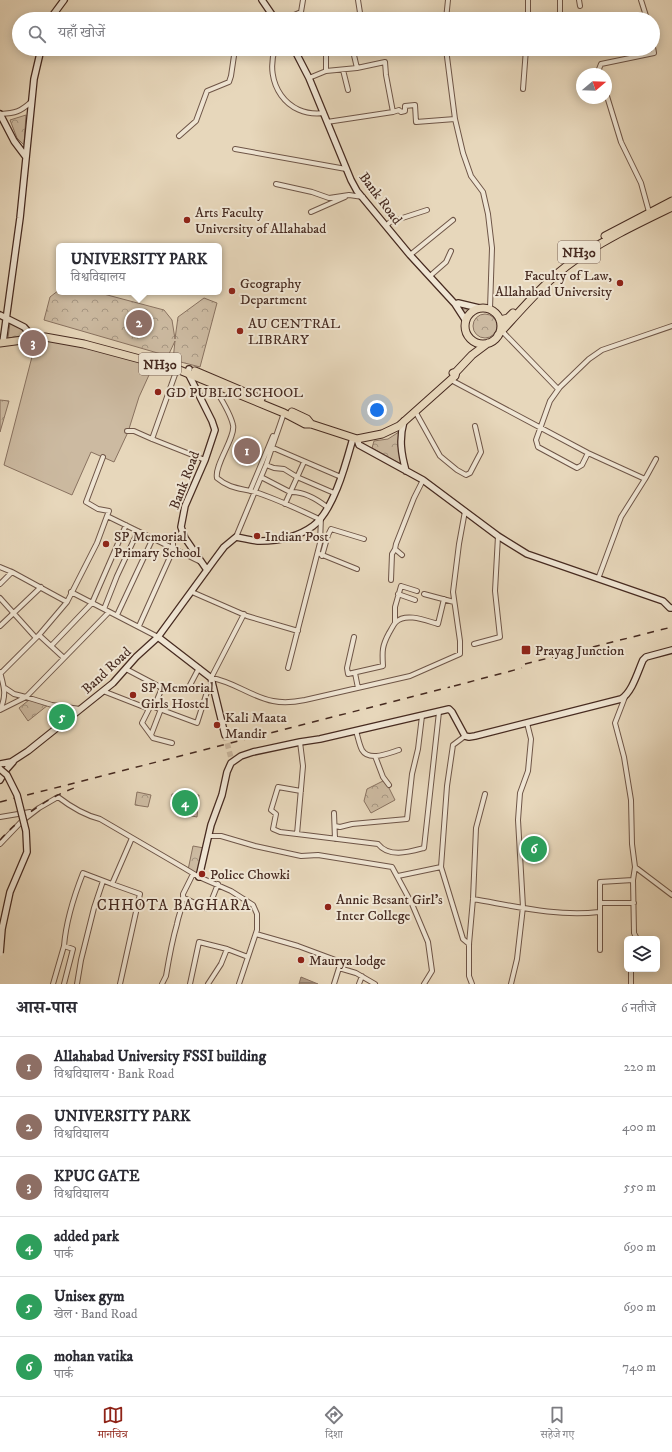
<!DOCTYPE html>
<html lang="hi">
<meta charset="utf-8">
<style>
body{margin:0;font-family:"IM FELL DW Pica","Noto Serif Devanagari",serif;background:#f2f2f3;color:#2b2b33}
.controls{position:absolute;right:12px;bottom:12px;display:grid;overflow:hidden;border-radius:6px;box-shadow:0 2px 10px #0003}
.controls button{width:36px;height:36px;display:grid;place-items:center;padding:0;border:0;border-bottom:1px solid #e1e1e2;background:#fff;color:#2b2b33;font:20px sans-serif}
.compass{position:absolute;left:576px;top:68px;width:36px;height:36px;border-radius:50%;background:#fff;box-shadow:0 2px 10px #0003;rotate:71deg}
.you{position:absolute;left:377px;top:410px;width:14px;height:14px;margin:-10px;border:3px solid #fff;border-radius:50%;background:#1a73e8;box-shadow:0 0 0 6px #1a73e833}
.badge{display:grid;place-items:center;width:26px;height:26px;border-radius:50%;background:#8f2418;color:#fff;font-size:13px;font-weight:700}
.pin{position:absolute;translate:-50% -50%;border:2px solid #fff;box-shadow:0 1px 4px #0006}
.popup{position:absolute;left:56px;top:243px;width:166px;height:52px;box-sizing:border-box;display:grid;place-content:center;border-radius:6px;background:#fff;filter:drop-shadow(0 1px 3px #0005);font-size:13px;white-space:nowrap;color:#7c7c81}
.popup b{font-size:15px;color:#2b2b33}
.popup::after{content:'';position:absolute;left:50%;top:100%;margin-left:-8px;border:8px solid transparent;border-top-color:#fff}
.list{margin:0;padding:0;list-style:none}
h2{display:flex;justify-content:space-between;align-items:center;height:52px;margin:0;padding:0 16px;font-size:17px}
h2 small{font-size:13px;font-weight:400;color:#7c7c81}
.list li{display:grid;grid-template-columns:26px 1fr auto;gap:12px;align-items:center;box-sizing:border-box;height:60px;padding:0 16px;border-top:1px solid #e1e1e2}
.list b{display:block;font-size:15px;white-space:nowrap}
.list p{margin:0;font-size:13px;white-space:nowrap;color:#7c7c81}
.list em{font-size:13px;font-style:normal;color:#7c7c81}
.icon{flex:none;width:22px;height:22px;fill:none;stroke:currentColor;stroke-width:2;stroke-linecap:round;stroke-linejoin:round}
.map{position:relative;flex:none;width:672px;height:984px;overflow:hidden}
.search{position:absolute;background:#fff;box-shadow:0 2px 10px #0003;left:12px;right:12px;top:12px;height:44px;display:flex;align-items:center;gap:10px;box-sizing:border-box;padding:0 14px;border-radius:22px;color:#7c7c81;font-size:15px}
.sheet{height:412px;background:#fff}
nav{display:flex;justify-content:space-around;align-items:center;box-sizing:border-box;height:56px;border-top:1px solid #e1e1e2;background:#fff;font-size:11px;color:#7c7c81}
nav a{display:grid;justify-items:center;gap:2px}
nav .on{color:#8f2418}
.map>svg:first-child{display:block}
.grass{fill:#ccbaa1;stroke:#897260}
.forest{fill:url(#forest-crowns);stroke:#897260}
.water{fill:url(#water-rules);stroke:#866e5d}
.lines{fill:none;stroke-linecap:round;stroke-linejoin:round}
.secondary-tunnel{stroke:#c7b49c;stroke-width:5.5;stroke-dasharray:5.5 3;stroke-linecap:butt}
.street-casing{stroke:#6e5547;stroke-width:6}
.secondary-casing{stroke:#462a20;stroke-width:8}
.highway-casing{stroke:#462a20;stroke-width:9}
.street{stroke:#efe5d3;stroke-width:4}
.secondary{stroke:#efe5d3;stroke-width:5.5}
.highway{stroke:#e7d7bb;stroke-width:7}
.rail{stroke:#462a20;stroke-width:1.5;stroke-dasharray:7 7;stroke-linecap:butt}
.secondary-bridge-casing{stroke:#462a20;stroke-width:8;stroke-linecap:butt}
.secondary-bridge{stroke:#efe5d3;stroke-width:5.5}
.poi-dot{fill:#8f2418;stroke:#efe5d3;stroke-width:1.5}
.labels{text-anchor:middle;stroke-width:4;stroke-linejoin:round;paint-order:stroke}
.shield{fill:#efe5d3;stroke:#796256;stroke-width:1}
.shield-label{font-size:13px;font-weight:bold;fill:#462a20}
.street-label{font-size:14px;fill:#462a20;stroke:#efe5d3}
.poi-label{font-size:14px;fill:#462a20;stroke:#efe5d3;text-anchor:start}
.neighbourhood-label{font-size:15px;letter-spacing:1px;fill:#462a20;stroke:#efe5d3}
</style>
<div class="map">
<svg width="672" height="984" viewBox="0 0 672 984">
<defs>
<pattern id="forest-crowns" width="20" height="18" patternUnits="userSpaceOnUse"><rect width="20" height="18" fill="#ccbaa1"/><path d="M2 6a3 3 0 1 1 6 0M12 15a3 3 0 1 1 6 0" fill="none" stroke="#a79783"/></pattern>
<pattern id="water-rules" width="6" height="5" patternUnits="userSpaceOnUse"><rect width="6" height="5" fill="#b09c86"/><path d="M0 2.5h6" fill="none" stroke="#917f6d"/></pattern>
</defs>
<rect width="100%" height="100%" fill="#e7d7bb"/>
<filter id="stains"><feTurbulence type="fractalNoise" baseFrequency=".005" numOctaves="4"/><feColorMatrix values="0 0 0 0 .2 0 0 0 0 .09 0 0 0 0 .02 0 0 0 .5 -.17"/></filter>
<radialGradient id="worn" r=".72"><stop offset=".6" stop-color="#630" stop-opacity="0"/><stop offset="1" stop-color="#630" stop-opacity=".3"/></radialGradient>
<!-- grass -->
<path class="grass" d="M51 340 154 364 139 397 128 432 114 462 91 452 72 495 4 465 34 349 40 344Z"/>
<!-- forest -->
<path class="forest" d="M26 115 24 145 17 138 10 120Z
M59 290V292H96L164 310 172 320 175 339 178 317 204 298 217 303 200 367 173 360 175 341 168 356 44 320 50 297Z
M458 305 474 309 467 316Z
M473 326a12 12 0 1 1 24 0a12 12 0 1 1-24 0Z
M10 323 34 334 8 338Z
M0 400 9 401 0 432Z
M402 430V442L406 467 372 448 374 441 388 439Z
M29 700 48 705 28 721 19 708Z
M385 780 395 800 371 813 364 801 367 789Z
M137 792 151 795 148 807 135 805Z
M172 794 199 795 197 817 177 813V805H171Z
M193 846 204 848 198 875 188 870Z"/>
<!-- water -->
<path class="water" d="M301 977 318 984H299Z"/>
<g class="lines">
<!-- secondary-tunnel -->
<path class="secondary-tunnel" d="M225 735 231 758"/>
<!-- street casing -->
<g class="street-casing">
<path id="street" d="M358 0 361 19
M579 0 580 6
M641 0 647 19
M560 12V0
M285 19 301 12 303 0
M446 19 448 0
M528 19V0
M223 49 234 52
M275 49C264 82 286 118 324 113
M446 49 455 119 463 153 471 176 483 192 488 214 492 248 490 309
M353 51 357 68
M326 53 353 51 362 52V49
M343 70 348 90
M326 71V49
M600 74 599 69 601 64 654 53 653 47
M309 78 326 71 357 68 385 62 386 75 393 112 327 122
M523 89 526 49
M606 93 621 142 641 183 649 212
M393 112 399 110 401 112 405 111V106L415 105 416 122 455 119
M1 114C15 113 20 112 31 102
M179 136 196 121 207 91 229 82 231 76 235 49
M235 149 346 169
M276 184 312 192 329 198 349 195 363 197
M311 212 345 197
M386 226 390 222 427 210
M410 255 453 220
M430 276 446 262 451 251
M502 331 558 389
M451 380 588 453 645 479 621 517 598 579
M212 384C219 396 230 411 233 425 236 437 214 465 217 478 230 489 240 488 255 492 277 499 298 509 319 519
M415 411 440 456 457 470 466 475 470 473 481 452 475 426
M127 431H134L152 439 205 460
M152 439 177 369
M271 447 341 477
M588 453 582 465 577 468 538 447 536 440 550 401 560 387 589 359 602 350 672 326
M103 457 86 502 98 509 109 511 107 516 201 562
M266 465 274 468 284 469 297 477 334 493
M261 477 290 492C303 491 318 500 327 507
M645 479 656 459
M250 491 273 436
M285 504 304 462
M236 537 266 465 284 413
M173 547V541L182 532
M320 554 357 569
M402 555 395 549 396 544 414 498 423 480
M322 556 328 535 331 529 364 539
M0 567 12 572 67 602
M391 580 392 554 395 549
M0 584 12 572
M71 592 158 637
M192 592 247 616 298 631
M398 594 415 600
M424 594 454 602
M0 598 36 638
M104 609 117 576 138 531
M244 614 211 678C233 681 251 697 273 701 283 703 295 702 305 700L410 676 460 654V641L453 592 459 544 465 511
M117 615 153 538
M395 622V607L401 586 417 591
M0 626 41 587
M139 626 174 548
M39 635 64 658
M354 637 347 668 348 674 383 666C382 651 382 646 389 633 391 630 393 625 396 622 406 612 427 621 438 624L444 599
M474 644 500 637 495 591 498 536
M51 646 92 603 126 525
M288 668 320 543 321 517
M126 669 162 688 154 707 197 723 207 692 189 687 199 668
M0 672C4 687 7 695 0 710
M355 673 358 688
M0 674 39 635 67 602 97 543 107 516
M5 688 14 694 26 697 109 612
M103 691 149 709 142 723 153 738 172 743
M625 697 615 723 624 757 631 800 632 844 635 867 672 895
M0 710 26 697 52 705 80 709
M356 731C358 737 359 744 362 750 369 762 389 753 399 750
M151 735 161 709
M465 736 453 745 447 786 441 867 463 939 469 944
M300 742 303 766 297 834 378 844C389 858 409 852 424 848L439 712
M375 756 383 777 389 785
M334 813 335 839
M0 817 30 812
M335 826 340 827 352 824 407 819 412 774 418 749 422 716
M297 834 280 832 273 829 276 814 271 810 278 787 301 791
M209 836H221L255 846 301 856 318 855 392 867 412 904 428 942 432 971 424 984
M0 844 22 821 39 808 58 797C71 807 84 815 100 819L184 868 199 877 231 891 253 905 257 914V930L239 984
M635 867 633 880 634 933 637 939
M398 876 441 867
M112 884 140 894 120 984
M184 898 208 909 218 884
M473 899C514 906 557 917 599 912
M600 903H634
M256 934 298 946 341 962 339 968 356 973 375 984
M600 950V882L633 880
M631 969V984
M53 984 64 946
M64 984 73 949 64 946C66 921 74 896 83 873L112 884 132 838
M77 984 81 960 94 908 103 881
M162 984 166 976C169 958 172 941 177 924 179 913 184 905 183 894L193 874
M190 984 199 942 227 949
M208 984 221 964 227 949 248 957
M334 984 339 968
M359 984 362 976
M472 984 469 976V944L473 899 476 828 485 794
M511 984 517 959 523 907 518 820 520 793 528 771 531 739 527 723"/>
</g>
<!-- secondary casing -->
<g class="secondary-casing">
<path id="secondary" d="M262 0 275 19
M50 19 64 0
M294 49 309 78 351 180 357 191 410 255 455 304 466 321
M0 114 14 141 26 157
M455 304 458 303 479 308
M0 315 24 327 31 335
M3 342 20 218 34 79 41 49
M189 369 188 373 212 421 215 430 205 460 185 506 181 527 185 538 207 570
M404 421C399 439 401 453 406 471
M357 439 359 445 361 446 423 480 498 536 527 554 663 601 670 608H672
M158 637 211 678 225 735
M0 764 11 762 28 751 113 683 136 657 158 637 215 559 224 547 236 537C244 538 252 541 260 541 278 541 298 537 313 526 334 510 346 463 353 438
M0 780 5 771 13 762
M199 877 211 825 222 795 227 772 231 763 241 756 253 752 300 742 320 739 449 709 452 712 465 736 469 737 475 736 621 699C632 693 638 671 643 660L646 657 672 650"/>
</g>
<!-- highway casing -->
<g class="highway-casing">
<path id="highway" d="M605 236 672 201
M465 326a18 18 0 1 1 36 0a18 18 0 1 1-36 0Z
M500 320 508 318 513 313
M498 335C522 309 546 280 575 260 605 239 639 223 672 207
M0 343 45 337 84 344 177 369 284 413 305 424H311L357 439 382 434 399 426 455 376 456 372
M195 371 261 399
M453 373 456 372 472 355 488 343
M292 412 307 419 311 424"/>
</g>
<!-- street -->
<use href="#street" class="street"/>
<!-- secondary -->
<use href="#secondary" class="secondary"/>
<!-- highway -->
<use href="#highway" class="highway"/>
<!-- rail -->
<path class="rail" d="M525 664 672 627
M454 686 522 668
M0 802 450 687
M0 840C21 817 45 799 74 788"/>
<!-- secondary-bridge casing -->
<g class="secondary-bridge-casing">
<path id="secondary-bridge" d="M0 769 7 775 17 795 26 831 27 852 10 892 2 929 0 953"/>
</g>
<!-- secondary-bridge -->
<use href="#secondary-bridge" class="secondary-bridge"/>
</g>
<!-- markers -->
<g class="poi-dot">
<circle cx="187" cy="220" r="4"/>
<circle cx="620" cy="283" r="4"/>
<circle cx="232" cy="291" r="4"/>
<circle cx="240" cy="331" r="4"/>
<circle cx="158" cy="392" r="4"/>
<circle cx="257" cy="536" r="4"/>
<circle cx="106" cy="544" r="4"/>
<rect x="521" y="645" width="10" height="10" rx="2"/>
<circle cx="133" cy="695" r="4"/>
<circle cx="217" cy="725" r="4"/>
<circle cx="202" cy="874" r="4"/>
<circle cx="328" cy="907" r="4"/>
<circle cx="301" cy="960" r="4"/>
</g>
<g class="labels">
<!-- shield labels -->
<g class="shield">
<rect x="558" y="241" width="42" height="22" rx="3"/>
<rect x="139" y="353" width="42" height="22" rx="3"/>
</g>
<g class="shield-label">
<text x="579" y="257">NH30</text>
<text x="160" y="369">NH30</text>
</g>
<!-- street labels -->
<g class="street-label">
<text transform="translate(381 198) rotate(53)" y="5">Bank Road</text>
<text transform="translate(184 480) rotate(-69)" y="5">Bank Road</text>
<text transform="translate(106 670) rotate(-43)" y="5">Band Road</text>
</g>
<!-- poi labels -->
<g class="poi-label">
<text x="195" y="217">Arts Faculty<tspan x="195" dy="16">University of Allahabad</tspan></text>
<text x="612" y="280" text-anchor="end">Faculty of Law,<tspan x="612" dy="16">Allahabad University</tspan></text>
<text x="240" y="288">Geography<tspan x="240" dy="16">Department</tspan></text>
<text x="248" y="328">AU CENTRAL<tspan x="248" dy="16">LIBRARY</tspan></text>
<text x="166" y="397">GD PUBLIC SCHOOL</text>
<text x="114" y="541">SP Memorial<tspan x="114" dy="16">Primary School</tspan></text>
<text x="265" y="541">Indian Post</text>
<text x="535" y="655">Prayag Junction</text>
<text x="141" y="692">SP Memorial<tspan x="141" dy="16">Girls Hostel</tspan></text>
<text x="225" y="722">Kali Maata<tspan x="225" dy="16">Mandir</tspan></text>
<text x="210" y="879">Police Chowki</text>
<text x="336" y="904">Annie Besant Girl's<tspan x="336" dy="16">Inter College</tspan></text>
<text x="309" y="965">Maurya lodge</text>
</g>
<!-- neighbourhood labels -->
<g class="neighbourhood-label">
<text x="174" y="910">CHHOTA BAGHARA</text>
</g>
</g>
<rect width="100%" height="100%" filter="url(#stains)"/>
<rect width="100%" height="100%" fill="url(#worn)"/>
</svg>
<div class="controls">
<button><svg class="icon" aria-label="layers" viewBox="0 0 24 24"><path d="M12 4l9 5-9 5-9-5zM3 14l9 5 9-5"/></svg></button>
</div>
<svg class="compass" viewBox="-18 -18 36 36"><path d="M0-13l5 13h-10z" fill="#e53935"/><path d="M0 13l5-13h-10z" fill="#7c7c81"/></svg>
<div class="you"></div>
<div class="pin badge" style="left:247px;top:451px;background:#8d6e63">1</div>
<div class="pin badge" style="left:139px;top:323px;background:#8d6e63">2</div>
<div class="popup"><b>UNIVERSITY PARK</b>विश्वविद्यालय</div>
<div class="pin badge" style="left:33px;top:343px;background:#8d6e63">3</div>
<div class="pin badge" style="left:185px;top:803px;background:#2e9e5b">4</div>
<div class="pin badge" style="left:62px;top:717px;background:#2e9e5b">5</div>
<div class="pin badge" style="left:534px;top:849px;background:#2e9e5b">6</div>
<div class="search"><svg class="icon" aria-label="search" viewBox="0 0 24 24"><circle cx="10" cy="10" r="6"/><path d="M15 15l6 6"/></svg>यहाँ खोजें</div>
</div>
<section class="sheet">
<h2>आस-पास<small>6 नतीजे</small></h2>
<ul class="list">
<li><span class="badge" style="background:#8d6e63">1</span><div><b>Allahabad University FSSI building</b><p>विश्वविद्यालय · Bank Road</p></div><em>220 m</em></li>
<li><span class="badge" style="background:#8d6e63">2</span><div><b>UNIVERSITY PARK</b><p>विश्वविद्यालय</p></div><em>400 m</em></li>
<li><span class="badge" style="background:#8d6e63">3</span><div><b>KPUC GATE</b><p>विश्वविद्यालय</p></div><em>550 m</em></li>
<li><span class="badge" style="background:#2e9e5b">4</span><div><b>added park</b><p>पार्क</p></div><em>690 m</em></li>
<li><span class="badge" style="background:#2e9e5b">5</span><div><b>Unisex gym</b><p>खेल · Band Road</p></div><em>690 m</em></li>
<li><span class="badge" style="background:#2e9e5b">6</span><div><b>mohan vatika</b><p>पार्क</p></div><em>740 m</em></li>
</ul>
</section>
<nav>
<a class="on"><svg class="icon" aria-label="map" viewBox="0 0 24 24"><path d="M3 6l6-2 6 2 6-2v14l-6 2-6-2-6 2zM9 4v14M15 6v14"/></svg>मानचित्र</a>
<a><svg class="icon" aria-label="directions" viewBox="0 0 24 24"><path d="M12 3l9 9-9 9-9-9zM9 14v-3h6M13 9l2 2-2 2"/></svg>दिशा</a>
<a><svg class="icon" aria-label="saved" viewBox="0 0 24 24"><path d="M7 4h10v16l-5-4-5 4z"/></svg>सहेजे गए</a>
</nav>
